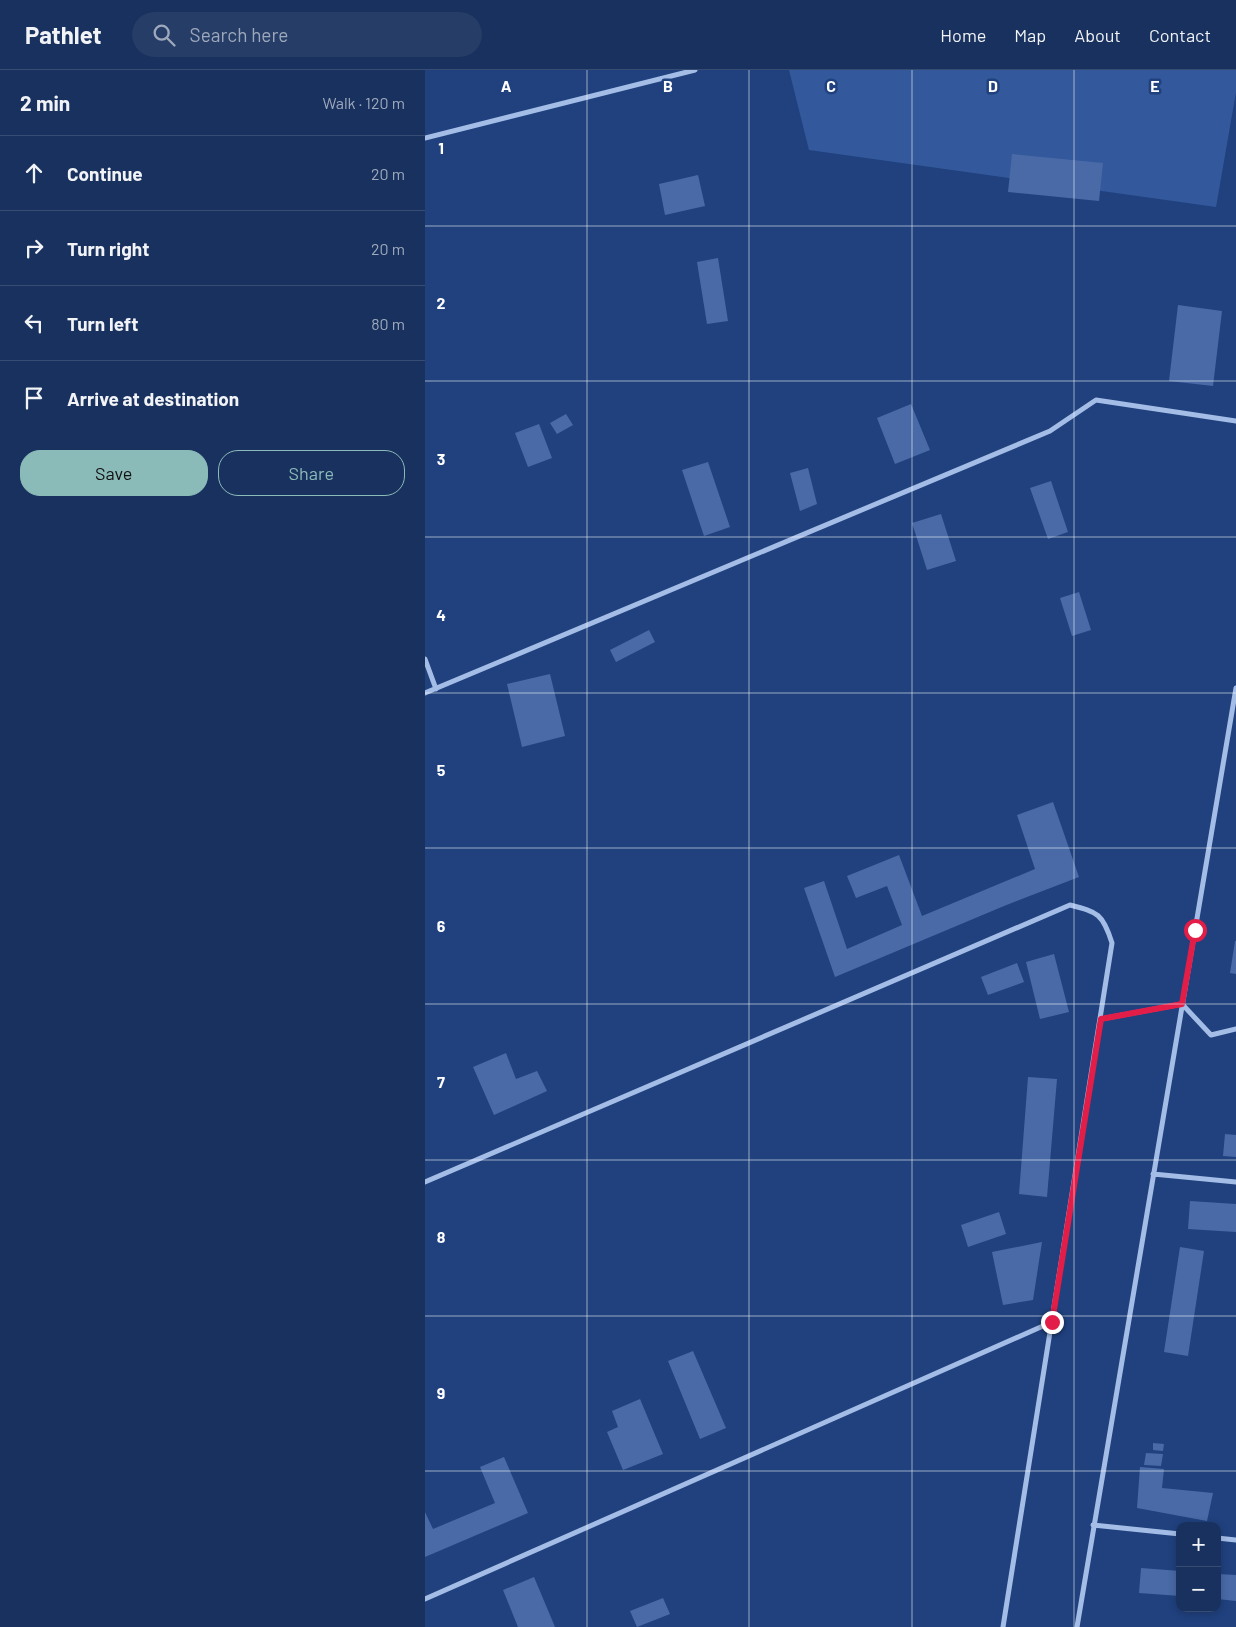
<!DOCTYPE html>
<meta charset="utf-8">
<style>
body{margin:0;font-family:Barlow,sans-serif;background:#253d67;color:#f1f3f6}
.controls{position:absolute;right:15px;bottom:15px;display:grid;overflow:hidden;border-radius:10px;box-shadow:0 2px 8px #0003}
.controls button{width:45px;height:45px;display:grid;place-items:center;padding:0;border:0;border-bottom:1px solid #364c73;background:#18315e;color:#f1f3f6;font:25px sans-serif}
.stop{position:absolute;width:15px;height:15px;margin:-11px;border:4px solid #e11d48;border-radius:50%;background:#fff}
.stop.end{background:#e11d48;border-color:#fff;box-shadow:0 1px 5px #0008}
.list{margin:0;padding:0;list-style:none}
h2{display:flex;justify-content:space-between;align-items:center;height:65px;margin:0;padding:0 20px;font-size:21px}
h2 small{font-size:16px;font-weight:400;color:#9fa9bc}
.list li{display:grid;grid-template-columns:32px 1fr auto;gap:15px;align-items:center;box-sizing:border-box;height:75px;padding:0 20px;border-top:1px solid #364c73}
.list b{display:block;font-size:19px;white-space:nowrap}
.list em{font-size:16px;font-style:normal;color:#9fa9bc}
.actions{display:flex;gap:10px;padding:15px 20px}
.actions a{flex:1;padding:11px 0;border:1px solid #8bbbb9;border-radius:20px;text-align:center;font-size:18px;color:#8bbbb9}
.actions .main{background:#8bbbb9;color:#111}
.icon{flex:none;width:28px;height:28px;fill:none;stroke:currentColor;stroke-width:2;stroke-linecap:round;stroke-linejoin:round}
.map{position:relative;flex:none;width:811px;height:1557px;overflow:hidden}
header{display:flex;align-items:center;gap:30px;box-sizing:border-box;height:70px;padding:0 25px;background:#18315e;border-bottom:1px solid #364c73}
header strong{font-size:24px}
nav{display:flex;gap:28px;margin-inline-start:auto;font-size:18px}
.search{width:350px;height:45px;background:#253d67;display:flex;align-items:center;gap:12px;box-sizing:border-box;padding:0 18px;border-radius:28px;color:#9fa9bc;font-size:19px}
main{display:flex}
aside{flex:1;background:#18315e}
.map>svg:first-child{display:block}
.green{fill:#33599c}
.building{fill:#496aa7}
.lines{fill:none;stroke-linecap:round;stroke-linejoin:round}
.minor{stroke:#a4bde7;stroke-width:5}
.route{stroke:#e11d48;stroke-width:6}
.grid{fill:none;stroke:#fff;stroke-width:1;stroke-opacity:0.55}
.grid-label{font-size:16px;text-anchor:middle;font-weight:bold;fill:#fff;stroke:#20417e;stroke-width:5;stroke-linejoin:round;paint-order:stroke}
</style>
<header>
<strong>Pathlet</strong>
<div class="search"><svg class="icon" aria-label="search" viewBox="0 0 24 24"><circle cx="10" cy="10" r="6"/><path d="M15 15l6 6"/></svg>Search here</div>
<nav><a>Home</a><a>Map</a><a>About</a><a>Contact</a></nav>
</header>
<main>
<aside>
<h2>2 min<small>Walk · 120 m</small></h2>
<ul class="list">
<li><svg class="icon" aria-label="ahead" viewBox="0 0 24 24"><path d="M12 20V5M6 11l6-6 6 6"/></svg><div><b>Continue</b></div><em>20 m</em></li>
<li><svg class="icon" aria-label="right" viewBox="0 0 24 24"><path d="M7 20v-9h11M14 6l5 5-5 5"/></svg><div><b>Turn right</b></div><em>20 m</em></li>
<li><svg class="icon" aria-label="left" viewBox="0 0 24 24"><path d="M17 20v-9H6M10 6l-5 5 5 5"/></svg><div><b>Turn left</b></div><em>80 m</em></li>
<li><svg class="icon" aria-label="arrive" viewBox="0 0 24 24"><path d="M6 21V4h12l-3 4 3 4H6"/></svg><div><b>Arrive at destination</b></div></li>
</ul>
<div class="actions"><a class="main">Save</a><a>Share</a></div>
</aside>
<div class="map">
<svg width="811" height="1557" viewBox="0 0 811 1557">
<rect width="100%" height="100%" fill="#20417e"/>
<!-- green -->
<path class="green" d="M364 0H811V22L791 137 384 80Z"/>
<!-- building -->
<path class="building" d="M587 84 678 93 674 131 583 122Z
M273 105 280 136 240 145 234 114Z
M293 188 303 251 282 254 272 192Z
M753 235 797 241 788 316 744 311Z
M486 334 505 380 470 394 452 348Z
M141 344 148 355 132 364 125 353Z
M114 354 127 388 103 397 90 363Z
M283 392 305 457 279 466 257 400Z
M383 398 392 434 375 441 365 403Z
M626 411 643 462 623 469 605 418Z
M516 444 531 491 502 500 487 453Z
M654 522 666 560 647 566 635 528Z
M224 560 230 572 191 592 185 580Z
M125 604 140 666 97 677 82 614Z
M628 732 654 807 579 836 410 907 379 818 399 811 422 879 477 855 462 816 431 828 422 806 474 785 497 846 610 799 592 745Z
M810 871H811V904L805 903Z
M629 884 644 942 615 949 601 892Z
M592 893 599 912 563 925 556 907Z
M81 983 91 1009 112 1001 122 1021 69 1045 48 997Z
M603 1007 632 1009 622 1127 594 1124Z
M800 1064 811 1065V1087L798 1086Z
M765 1131 811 1134V1162L763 1159Z
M574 1142 581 1164 543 1177 536 1155Z
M617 1172 608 1230 578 1235 567 1182Z
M755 1177 779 1181 763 1286 739 1282Z
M268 1281 301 1358 275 1369 243 1291Z
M215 1329 238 1384 198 1400 182 1362 193 1357 187 1341Z
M728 1373 739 1374 738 1381 728 1380Z
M721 1383 738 1384 736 1396 719 1395Z
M79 1387 103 1443 0 1487V1442L8 1459 70 1433 55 1397Z
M715 1397 739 1399 737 1418 788 1423 782 1451 712 1438Z
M716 1498 755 1501V1526L714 1523Z
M792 1504 811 1505V1531L792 1529Z
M109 1507 130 1557H93L78 1520Z
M238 1528 245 1544 212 1557 205 1541Z"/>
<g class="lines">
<!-- minor -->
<path class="minor" d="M0 68 270 0
M0 589 11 619
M0 623 625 361 671 330 811 351
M676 949 757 934 786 965 811 959
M728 1104 811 1112
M0 1112 645 835C673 842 678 844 687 873L578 1557
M668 1455 755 1464
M792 1468 811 1470
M0 1529 627 1252
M652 1557 811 618"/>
</g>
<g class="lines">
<!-- route -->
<path class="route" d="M627 1252 676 949 757 934 770 860"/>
</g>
<!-- grid -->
<path class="grid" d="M162 0V1557M324 0V1557M487 0V1557M649 0V1557M0 156H811M0 311H811M0 467H811M0 623H811M0 778H811M0 934H811M0 1090H811M0 1246H811M0 1401H811"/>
<g class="grid-label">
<text x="81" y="22">A</text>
<text x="243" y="22">B</text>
<text x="406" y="22">C</text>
<text x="568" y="22">D</text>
<text x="730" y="22">E</text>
<text x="16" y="84">1</text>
<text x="16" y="239">2</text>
<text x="16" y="395">3</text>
<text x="16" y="551">4</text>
<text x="16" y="706">5</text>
<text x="16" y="862">6</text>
<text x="16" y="1018">7</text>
<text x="16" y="1173">8</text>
<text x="16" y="1329">9</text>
</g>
</svg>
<div class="controls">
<button>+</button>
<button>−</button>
</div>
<div class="stop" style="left:770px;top:860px"></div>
<div class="stop end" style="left:627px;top:1252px"></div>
</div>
</main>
